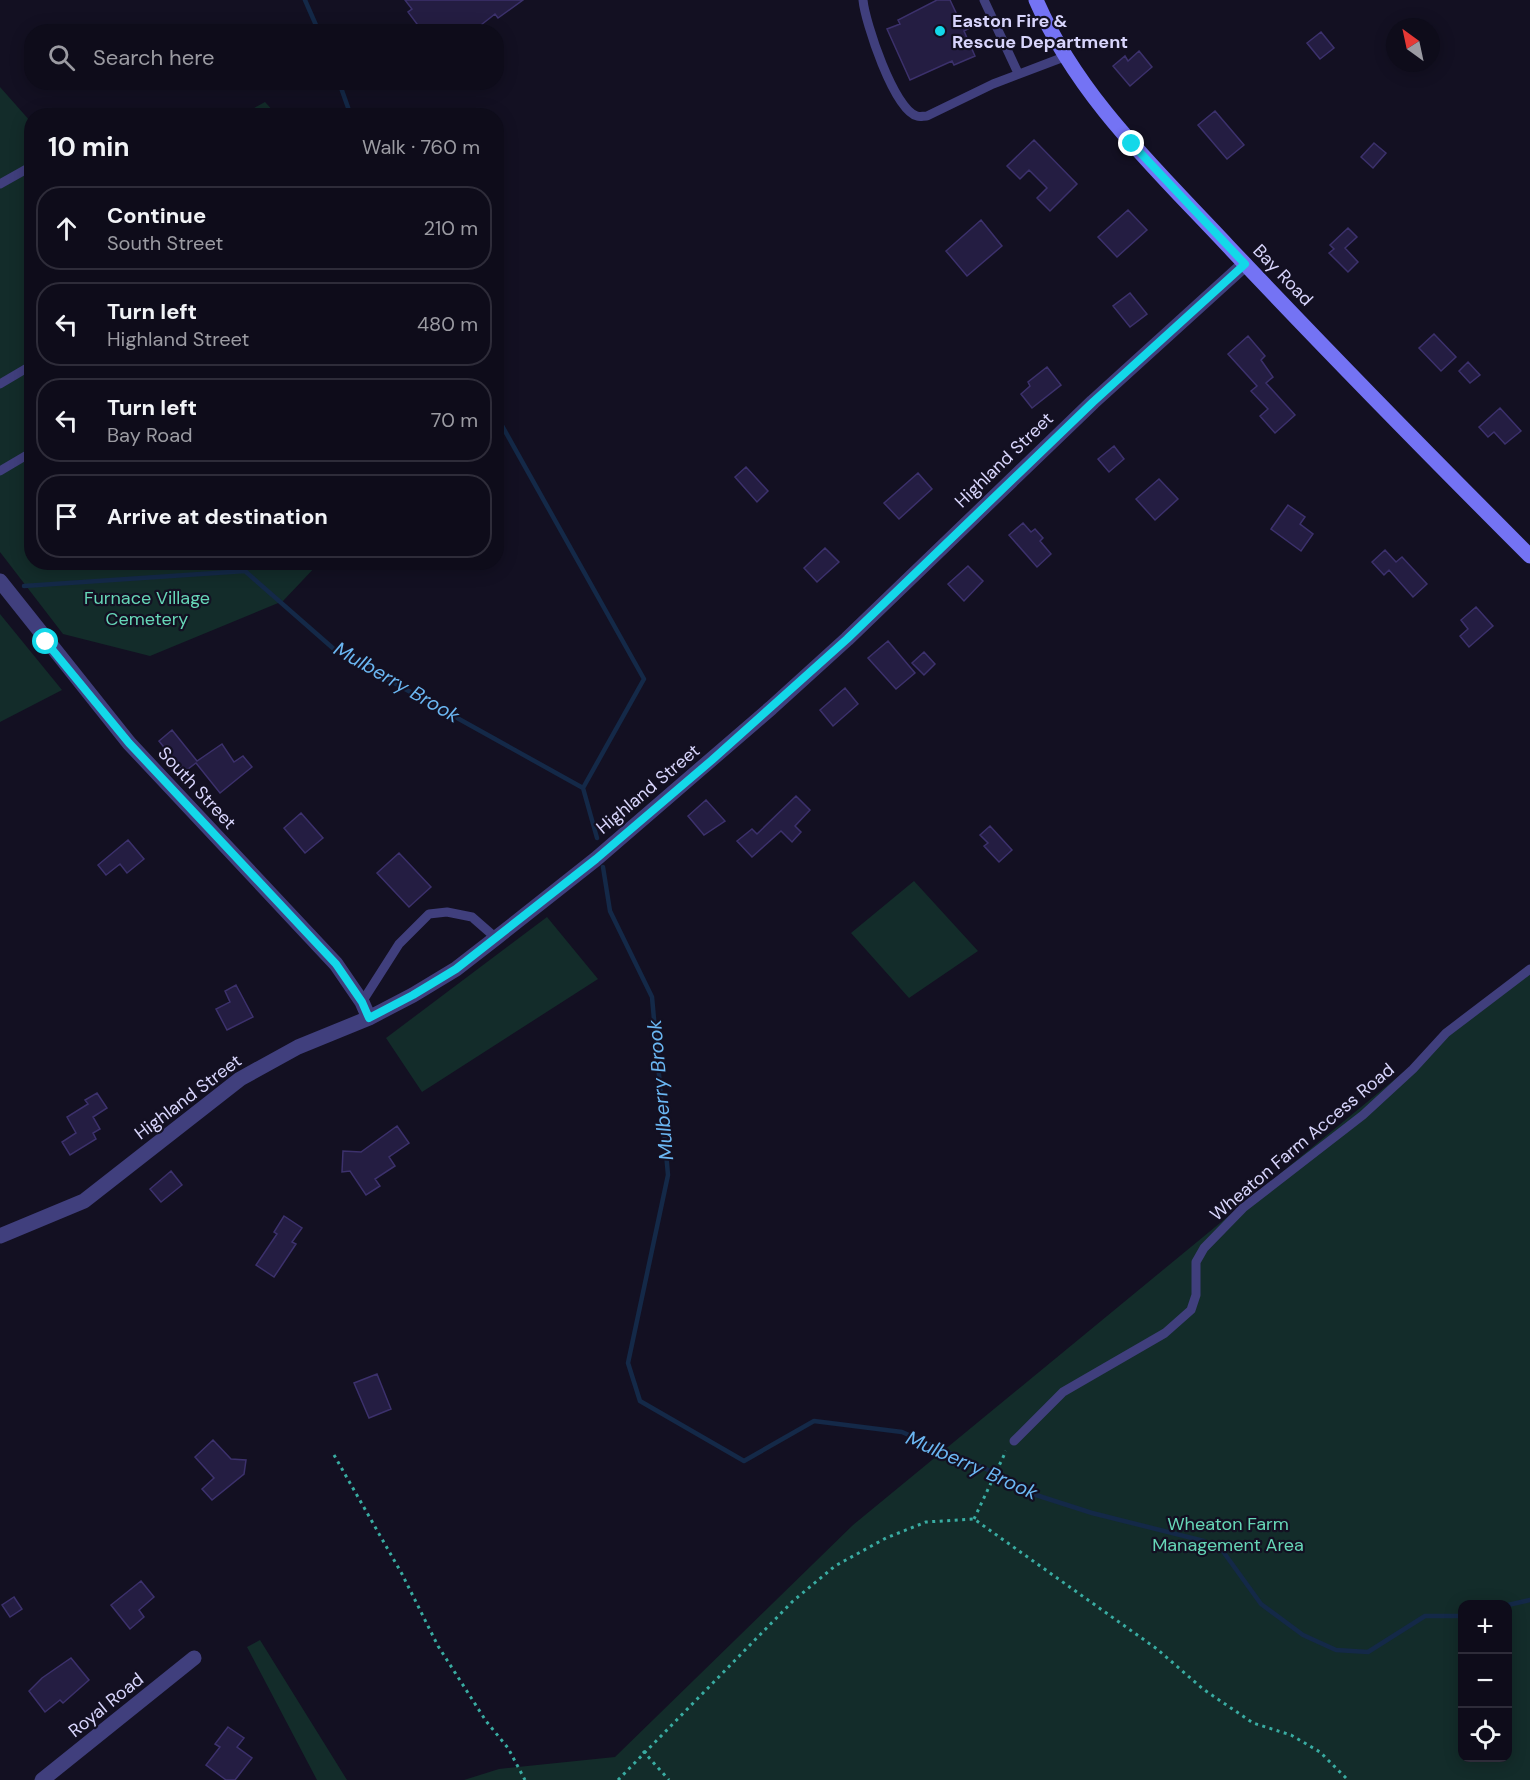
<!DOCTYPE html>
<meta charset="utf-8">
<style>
body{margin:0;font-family:"DM Sans",sans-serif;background:#171523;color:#f1f3f6}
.controls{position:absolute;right:18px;bottom:18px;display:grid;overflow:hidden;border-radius:12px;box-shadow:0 3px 15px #0003}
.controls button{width:54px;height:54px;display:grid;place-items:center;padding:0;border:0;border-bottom:2px solid #2e2c39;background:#0e0c1a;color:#f1f3f6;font:30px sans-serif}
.compass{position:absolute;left:1386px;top:18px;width:54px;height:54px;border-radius:50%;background:#0e0c1a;box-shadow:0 3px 15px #0003;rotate:327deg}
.stop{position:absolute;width:18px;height:18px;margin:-14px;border:4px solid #13d8e9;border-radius:50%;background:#fff}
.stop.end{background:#13d8e9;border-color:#fff;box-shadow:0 2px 6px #0008}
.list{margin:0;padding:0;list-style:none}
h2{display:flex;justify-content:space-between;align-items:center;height:78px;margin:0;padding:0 24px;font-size:26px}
h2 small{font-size:20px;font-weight:400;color:#9b9ba2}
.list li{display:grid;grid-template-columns:39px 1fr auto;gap:18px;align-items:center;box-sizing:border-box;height:84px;margin:0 12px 12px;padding:0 12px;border:2px solid #2e2c39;border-radius:24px}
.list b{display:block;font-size:22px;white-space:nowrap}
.list p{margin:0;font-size:20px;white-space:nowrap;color:#9b9ba2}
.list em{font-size:20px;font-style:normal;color:#9b9ba2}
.icon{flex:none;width:33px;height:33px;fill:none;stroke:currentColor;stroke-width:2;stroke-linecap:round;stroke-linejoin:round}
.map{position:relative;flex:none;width:1530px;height:1780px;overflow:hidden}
.search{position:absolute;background:#0e0c1a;box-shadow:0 3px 15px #0003;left:24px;top:24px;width:480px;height:66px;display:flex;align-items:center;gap:15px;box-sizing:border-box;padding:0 21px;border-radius:24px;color:#9b9ba2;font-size:22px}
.panel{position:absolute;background:#0e0c1a;box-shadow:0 3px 15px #0003;left:24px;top:108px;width:480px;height:462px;border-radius:24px}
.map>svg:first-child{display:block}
.green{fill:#132c2a;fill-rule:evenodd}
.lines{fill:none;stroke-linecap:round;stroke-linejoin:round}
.stream{stroke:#142948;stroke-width:4.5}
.building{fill:#241d42;stroke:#3c316c;stroke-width:1.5}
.path{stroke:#39aca2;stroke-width:3;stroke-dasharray:3 4.5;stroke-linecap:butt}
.lane{stroke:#403f7d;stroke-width:9}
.street{stroke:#403f7d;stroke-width:15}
.secondary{stroke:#7473f4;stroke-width:15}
.route{stroke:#13d8e9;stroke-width:8}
.poi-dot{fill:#13d8e9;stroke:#131022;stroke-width:2}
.labels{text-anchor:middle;stroke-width:4.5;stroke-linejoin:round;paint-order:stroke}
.poi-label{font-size:18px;font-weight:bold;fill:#d8d5fc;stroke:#131022;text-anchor:start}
.street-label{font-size:18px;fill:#d8d5fc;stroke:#131022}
.park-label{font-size:18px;fill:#66d6b7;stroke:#131022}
.water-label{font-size:20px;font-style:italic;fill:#6bb7f3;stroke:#131022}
</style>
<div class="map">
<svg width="1530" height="1780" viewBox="0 0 1530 1780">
<rect width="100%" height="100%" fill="#131022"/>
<!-- green -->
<path class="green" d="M0 87 31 122 32 562 319 563 283 601 150 656 63 634 0 552Z
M265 102 277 115H241Z
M0 614 62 690 0 722Z
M914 881 978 951 909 998 851 933Z
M547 917 598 979 422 1092 386 1038Z
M1530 968V1780H464L499 1769 615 1757 853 1525ZM1462 1604H1508V1758H1462Z
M260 1640 347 1780H317L247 1647Z"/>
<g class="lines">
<!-- stream -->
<path class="stream" d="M305 0 319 32
M339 82 351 116
M496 415 644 679 583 788
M24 586 245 571 335 650 583 788 597 838
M603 867 610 911 652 997 668 1175 628 1363 640 1401 744 1461 814 1421 902 1432 1004 1477 1036 1495 1092 1513 1204 1541 1222 1550 1261 1604 1303 1635 1336 1650 1368 1652 1425 1616H1462
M1508 1605 1530 1600"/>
</g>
<!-- building -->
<path class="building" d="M405 0H523L498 18 495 14 472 32 433 27 423 32 408 12 412 9Z
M937 0H950L959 19 963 18 968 29 964 31 975 56 954 65 952 61 910 80 887 29 900 24 898 20Z
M1321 32 1334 48 1320 59 1307 43Z
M1139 51 1152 67 1130 86 1113 66 1125 56 1128 61Z
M1215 111 1244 145 1227 159 1198 125Z
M1034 140 1077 184 1050 211 1037 198 1047 188 1029 170 1020 179 1007 166Z
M1374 143 1386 153 1373 168 1361 157Z
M1128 210 1147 230 1117 257 1098 237Z
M981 220 1002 246 967 276 946 251Z
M1348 228 1357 237 1345 248 1358 262 1348 272 1329 253 1334 249 1330 245Z
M1130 293 1147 314 1130 327 1113 306Z
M1434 334 1456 357 1441 371 1419 348Z
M1248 336 1265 356 1261 360 1273 377 1266 383 1295 415 1275 433 1260 416 1268 409 1251 391 1257 386 1228 354Z
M1468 362 1480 375 1470 383 1459 371Z
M1047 367 1061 385 1032 408 1021 394 1030 386 1028 382Z
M1500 408 1521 431 1505 444 1494 432 1488 437 1479 427Z
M1114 446 1124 459 1109 472 1098 459Z
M746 467 768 491 757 502 735 477Z
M918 473 932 489 899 519 884 503Z
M1159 479 1178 499 1155 520 1136 499Z
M1288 505 1305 517 1300 524 1313 534 1301 551 1271 529Z
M1023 523 1031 532 1035 529 1043 538 1040 541 1051 554 1037 567 1009 535Z
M825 548 839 562 817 582 804 568Z
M1385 550 1396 562 1402 557 1427 584 1413 597 1389 570 1384 575 1372 562Z
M968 566 983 581 964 601 948 584Z
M1476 607 1493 626 1469 647 1460 636 1468 629 1461 620Z
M888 641 915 673 896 689 868 658Z
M924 652 935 664 924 675 912 663Z
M845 688 858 704 833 726 820 710Z
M172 730 197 761 222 744 234 762 243 756 252 767 220 793 196 763 184 772 159 741Z
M796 796 810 810 795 826 801 832 792 842 781 831 752 857 737 841 752 829 757 834Z
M706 800 725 821 704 835 688 816Z
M301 813 323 838 305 853 284 828Z
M990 826 1012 850 999 862 984 846 988 843 980 835Z
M128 840 144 859 127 873 120 864 106 875 98 865Z
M399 853 431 887 409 907 377 873Z
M236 985 253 1017 227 1030 216 1009 230 1002 225 991Z
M97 1093 107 1108 93 1117 100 1129 93 1133 96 1139 70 1155 62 1142 76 1133 67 1117 88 1104 85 1100Z
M397 1126 409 1143 389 1157 395 1166 375 1179 380 1186 366 1195 350 1171 342 1172 343 1151 361 1152Z
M171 1171 182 1185 161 1202 150 1189Z
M284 1216 302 1228 292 1242 296 1244 274 1277 256 1265 277 1234 274 1232Z
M377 1374 391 1409 369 1418 354 1383Z
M213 1440 231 1459 246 1460 244 1474 212 1500 202 1489 214 1478 195 1457Z
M141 1581 154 1597 139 1610 144 1617 130 1629 111 1605Z
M14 1597 22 1609 10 1617 2 1605Z
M71 1658 89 1680 63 1703 60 1700 45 1712 29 1691 42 1678Z
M228 1727 244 1738 237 1747 252 1758 235 1780H226L206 1765 220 1747 215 1744Z"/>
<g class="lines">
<!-- path -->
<path class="path" d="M334 1455 402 1574 438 1646 486 1721 508 1748 525 1780
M974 1519 1006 1451
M643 1751 669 1780
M618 1780 793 1601 835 1566 886 1538 926 1522 974 1519 1157 1649 1203 1689 1253 1723 1291 1735 1320 1752 1348 1780"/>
<!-- lane -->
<path class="lane" d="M863 0C865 22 894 110 917 116 920 117 923 116 927 116L993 84 1064 57
M984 0 1018 73
M0 184 32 166
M0 384 32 365
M0 471 32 452
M362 1002 399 944 429 914 447 912 472 917 496 938
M1014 1441 1063 1392 1165 1333 1191 1310 1196 1295V1262L1204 1248 1243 1208 1363 1115 1413 1069 1446 1033 1530 969"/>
<!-- street -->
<path class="street" d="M0 581 129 743 336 964 362 1002 369 1018
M0 1236 84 1201 240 1079 298 1047 369 1018 413 995 456 969 496 938 596 859 771 708 847 639 1093 402 1245 264
M42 1780 194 1658"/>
<!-- secondary -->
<path class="secondary" d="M1036 0C1078 97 1155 168 1227 245 1326 350 1428 454 1530 556"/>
</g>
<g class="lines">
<!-- route -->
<path class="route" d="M46 642 129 743 336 964 362 1002 369 1018 413 995 456 969 596 859 712 760 847 639 1093 402 1245 264 1132 144"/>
</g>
<!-- markers -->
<circle class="poi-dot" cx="940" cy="31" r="6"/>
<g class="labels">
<!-- poi labels -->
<g class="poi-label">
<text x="952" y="27">Easton Fire &amp;<tspan x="952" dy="21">Rescue Department</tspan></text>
</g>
<!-- street labels -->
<g class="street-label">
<text transform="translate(1283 275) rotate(46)" y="6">Bay Road</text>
<text transform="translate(1004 460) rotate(-44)" y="6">Highland Street</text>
<text transform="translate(197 788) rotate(47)" y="6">South Street</text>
<text transform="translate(648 789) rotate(-40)" y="6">Highland Street</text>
<text transform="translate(188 1097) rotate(-37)" y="6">Highland Street</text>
<text transform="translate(1302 1142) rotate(-40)" y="6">Wheaton Farm Access Road</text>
<text transform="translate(106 1705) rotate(-39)" y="6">Royal Road</text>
</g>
<!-- park labels -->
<g class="park-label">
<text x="147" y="604">Furnace Village<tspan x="147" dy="21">Cemetery</tspan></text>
<text x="1228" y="1530">Wheaton Farm<tspan x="1228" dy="21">Management Area</tspan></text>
</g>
<!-- water labels -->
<g class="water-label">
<text transform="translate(397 682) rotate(30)" y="7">Mulberry Brook</text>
<text transform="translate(660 1090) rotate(-95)" y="7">Mulberry Brook</text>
<text transform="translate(972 1465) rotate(24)" y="7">Mulberry Brook</text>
</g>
</g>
</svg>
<div class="controls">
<button>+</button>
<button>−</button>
<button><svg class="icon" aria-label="locate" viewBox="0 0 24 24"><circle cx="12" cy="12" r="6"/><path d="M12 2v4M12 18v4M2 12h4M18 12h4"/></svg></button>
</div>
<svg class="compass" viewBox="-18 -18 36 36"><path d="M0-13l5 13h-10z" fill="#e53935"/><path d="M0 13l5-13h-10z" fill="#9b9ba2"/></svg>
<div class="stop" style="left:46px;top:642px"></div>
<div class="stop end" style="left:1132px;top:144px"></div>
<div class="search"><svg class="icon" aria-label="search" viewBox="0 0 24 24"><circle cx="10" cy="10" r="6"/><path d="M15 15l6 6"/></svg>Search here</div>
<section class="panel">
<h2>10 min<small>Walk · 760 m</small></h2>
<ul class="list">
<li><svg class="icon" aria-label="ahead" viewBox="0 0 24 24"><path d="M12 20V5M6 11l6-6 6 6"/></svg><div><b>Continue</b><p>South Street</p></div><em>210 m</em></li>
<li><svg class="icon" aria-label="left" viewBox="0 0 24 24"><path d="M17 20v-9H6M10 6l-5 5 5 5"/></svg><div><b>Turn left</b><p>Highland Street</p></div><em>480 m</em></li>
<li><svg class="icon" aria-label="left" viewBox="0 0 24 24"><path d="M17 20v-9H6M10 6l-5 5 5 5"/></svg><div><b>Turn left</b><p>Bay Road</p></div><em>70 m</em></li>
<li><svg class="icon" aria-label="arrive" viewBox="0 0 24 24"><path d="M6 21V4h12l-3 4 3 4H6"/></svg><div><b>Arrive at destination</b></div></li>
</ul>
</section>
</div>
